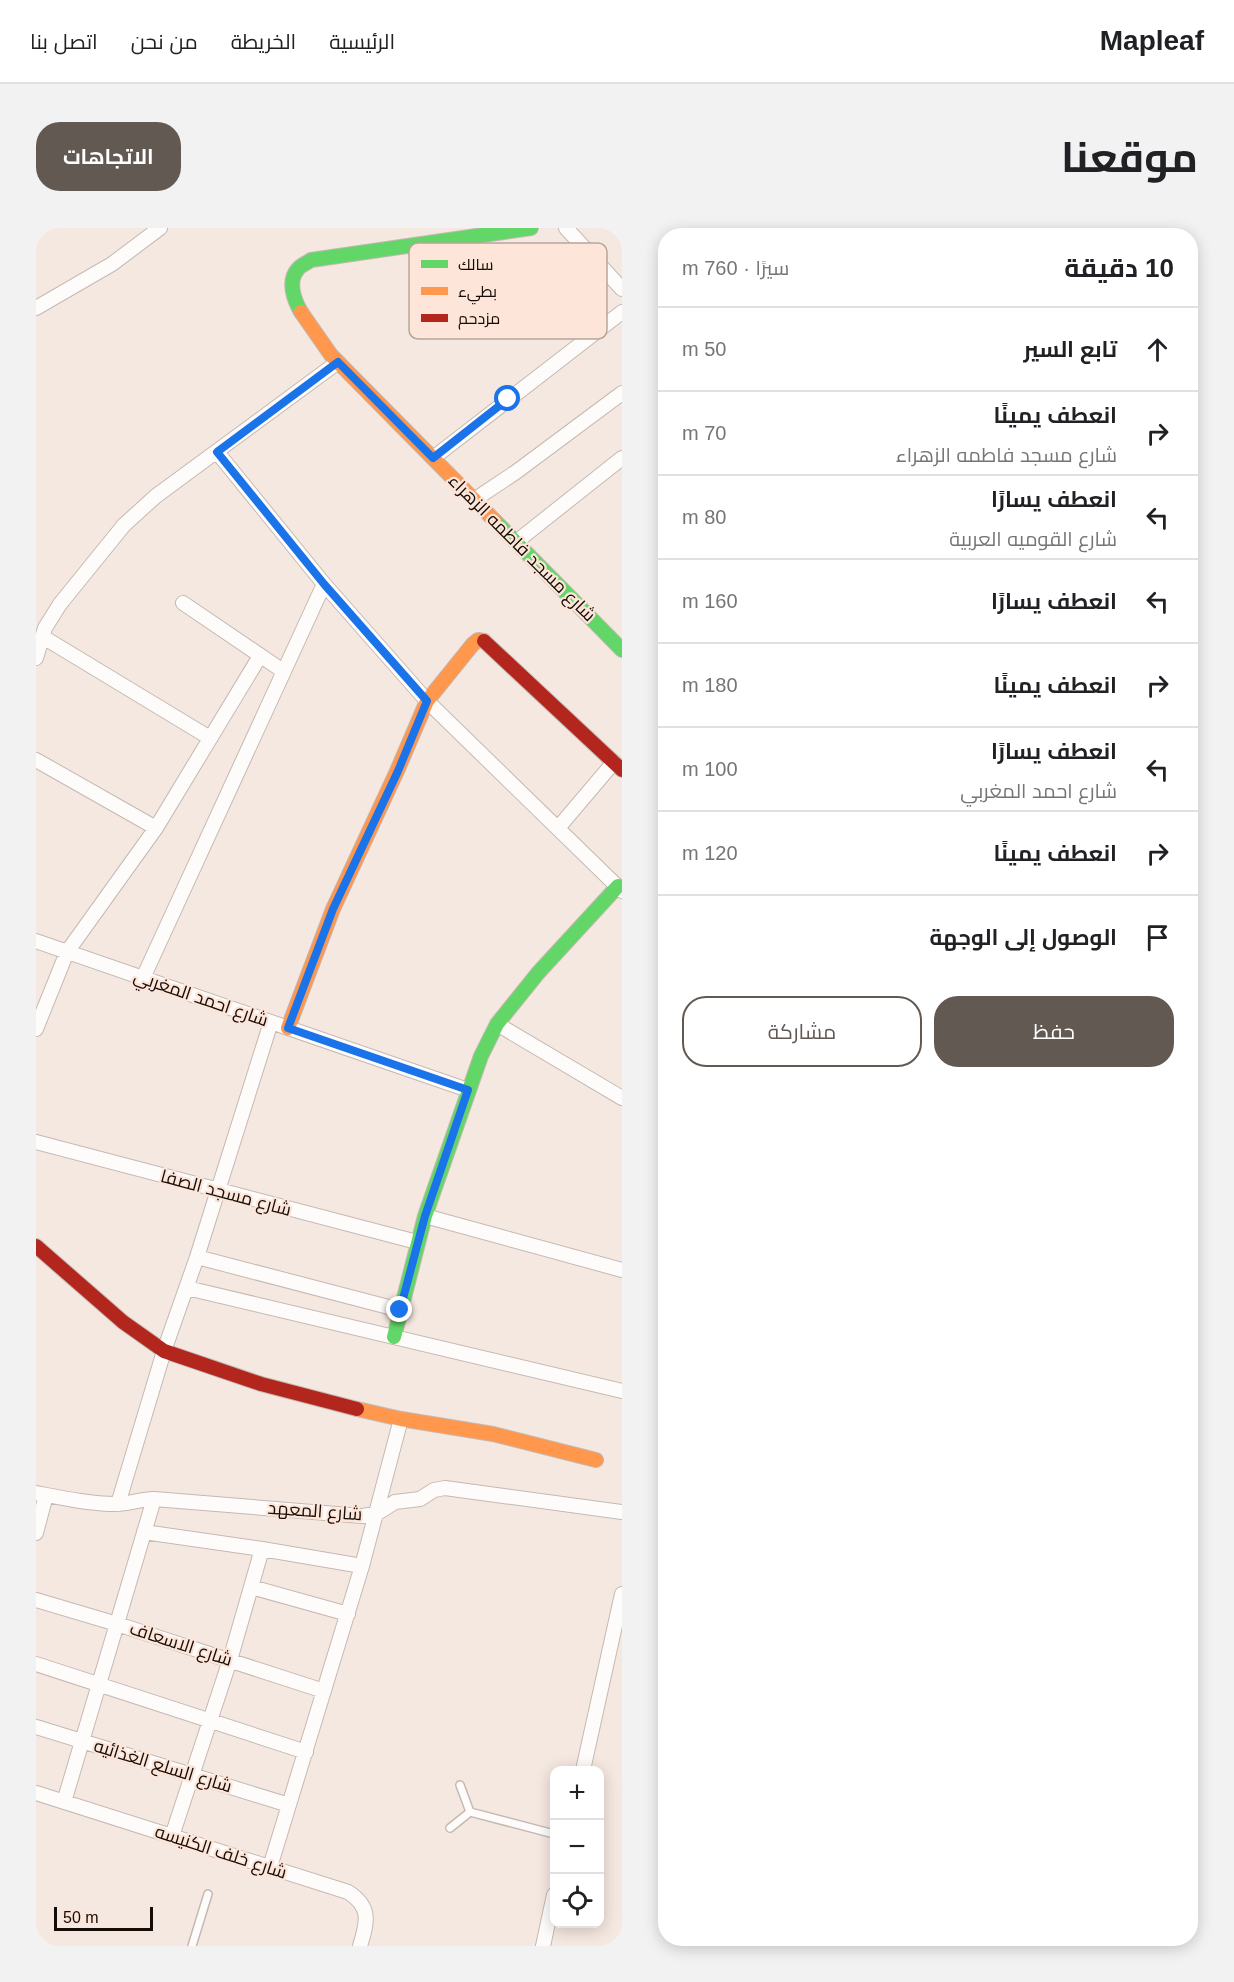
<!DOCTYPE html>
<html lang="ar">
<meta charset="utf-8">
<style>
body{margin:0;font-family:Arial,Cairo,sans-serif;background:#f2f2f2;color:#202124;direction:rtl}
.controls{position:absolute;right:18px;bottom:18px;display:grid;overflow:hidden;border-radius:12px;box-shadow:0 3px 15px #0003}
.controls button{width:54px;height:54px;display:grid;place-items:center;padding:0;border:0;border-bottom:2px solid #e0e0e0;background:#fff;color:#202124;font:30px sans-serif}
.scale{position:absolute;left:18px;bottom:15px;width:99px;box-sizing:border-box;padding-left:6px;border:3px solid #150c07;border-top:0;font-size:16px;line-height:21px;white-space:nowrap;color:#150c07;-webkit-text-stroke:4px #fde6d9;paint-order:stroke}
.stop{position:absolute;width:18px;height:18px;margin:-14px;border:4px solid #1a73e8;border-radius:50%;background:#fff}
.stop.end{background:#1a73e8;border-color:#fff;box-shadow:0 2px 6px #0008}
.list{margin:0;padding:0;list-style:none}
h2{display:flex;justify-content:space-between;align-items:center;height:78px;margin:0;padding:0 24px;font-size:26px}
h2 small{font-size:20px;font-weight:400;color:#757577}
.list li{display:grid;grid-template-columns:39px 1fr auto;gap:18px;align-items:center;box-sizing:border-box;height:84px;padding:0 24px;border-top:2px solid #e0e0e0}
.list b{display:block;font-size:22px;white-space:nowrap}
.list p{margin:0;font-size:20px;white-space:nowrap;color:#757577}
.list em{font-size:20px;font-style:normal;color:#757577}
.actions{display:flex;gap:12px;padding:18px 24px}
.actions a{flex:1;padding:14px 0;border:2px solid #635953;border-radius:24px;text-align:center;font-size:21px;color:#635953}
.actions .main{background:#635953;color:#fff}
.icon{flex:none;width:33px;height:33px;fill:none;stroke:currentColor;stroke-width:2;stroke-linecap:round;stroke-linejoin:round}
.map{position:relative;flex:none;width:586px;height:1718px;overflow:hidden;direction:ltr;border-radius:24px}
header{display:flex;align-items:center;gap:36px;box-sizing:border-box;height:84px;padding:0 30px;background:#fff;border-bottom:2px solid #e0e0e0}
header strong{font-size:28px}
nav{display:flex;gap:33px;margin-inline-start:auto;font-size:21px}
.intro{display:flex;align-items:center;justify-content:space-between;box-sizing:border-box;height:144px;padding:0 36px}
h1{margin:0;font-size:42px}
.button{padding:15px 27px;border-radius:24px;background:#635953;color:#fff;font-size:21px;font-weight:700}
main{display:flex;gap:36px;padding:0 36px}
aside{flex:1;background:#fff;border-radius:24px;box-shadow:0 3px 15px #0003}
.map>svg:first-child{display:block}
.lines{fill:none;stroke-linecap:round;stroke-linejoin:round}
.lane-casing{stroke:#c4b9b3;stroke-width:10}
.street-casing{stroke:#c4b9b3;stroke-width:16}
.fast-casing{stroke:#c4b9b3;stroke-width:16}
.slow-casing{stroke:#c4b9b3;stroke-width:16}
.jam-casing{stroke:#c4b9b3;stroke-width:16}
.lane{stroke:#fefcfa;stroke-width:7}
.street{stroke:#fefcfa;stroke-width:14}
.fast{stroke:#63d668;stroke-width:14}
.slow{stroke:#ff974d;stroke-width:14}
.jam{stroke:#b3261e;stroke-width:14}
.route{stroke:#1a73e8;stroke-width:8}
.labels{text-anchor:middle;stroke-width:4.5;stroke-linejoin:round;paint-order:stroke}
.street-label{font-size:18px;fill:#150c07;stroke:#fde6d9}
.key{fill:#fde6d9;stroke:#b7a59a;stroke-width:1.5}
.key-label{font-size:16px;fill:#150c07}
</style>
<header>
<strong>Mapleaf</strong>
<nav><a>الرئيسية</a><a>الخريطة</a><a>من نحن</a><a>اتصل بنا</a></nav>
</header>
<div class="intro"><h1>موقعنا</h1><a class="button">الاتجاهات</a></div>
<main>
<aside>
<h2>10 دقيقة<small>سيرًا · 760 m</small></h2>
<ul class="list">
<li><svg class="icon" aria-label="ahead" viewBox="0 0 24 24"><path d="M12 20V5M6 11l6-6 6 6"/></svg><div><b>تابع السير</b></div><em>50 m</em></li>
<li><svg class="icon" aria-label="right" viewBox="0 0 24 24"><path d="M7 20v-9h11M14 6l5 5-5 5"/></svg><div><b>انعطف يمينًا</b><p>شارع مسجد فاطمه الزهراء</p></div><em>70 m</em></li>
<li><svg class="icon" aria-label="left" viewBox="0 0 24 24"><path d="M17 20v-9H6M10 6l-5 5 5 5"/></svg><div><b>انعطف يسارًا</b><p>شارع القوميه العربية</p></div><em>80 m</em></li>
<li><svg class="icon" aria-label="left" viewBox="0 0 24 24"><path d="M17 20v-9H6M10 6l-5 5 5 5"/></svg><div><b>انعطف يسارًا</b></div><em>160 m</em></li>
<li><svg class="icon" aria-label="right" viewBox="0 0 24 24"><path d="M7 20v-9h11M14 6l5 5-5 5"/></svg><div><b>انعطف يمينًا</b></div><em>180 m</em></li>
<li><svg class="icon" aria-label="left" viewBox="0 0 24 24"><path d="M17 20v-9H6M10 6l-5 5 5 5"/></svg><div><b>انعطف يسارًا</b><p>شارع احمد المغربي</p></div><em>100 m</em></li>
<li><svg class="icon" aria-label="right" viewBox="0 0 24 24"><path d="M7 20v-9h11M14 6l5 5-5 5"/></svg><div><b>انعطف يمينًا</b></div><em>120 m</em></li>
<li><svg class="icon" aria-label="arrive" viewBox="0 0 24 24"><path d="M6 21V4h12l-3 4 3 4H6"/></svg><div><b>الوصول إلى الوجهة</b></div></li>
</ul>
<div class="actions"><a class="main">حفظ</a><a>مشاركة</a></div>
</aside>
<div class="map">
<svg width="586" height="1718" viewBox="0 0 586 1718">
<rect width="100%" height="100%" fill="#f5e8e1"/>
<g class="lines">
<!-- lane casing -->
<g class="lane-casing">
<path id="lane" d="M434 1584 518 1606
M414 1600 434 1584 424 1557
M156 1718 172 1666"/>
</g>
<!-- street casing -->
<g class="street-casing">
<path id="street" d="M530 0 586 61
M0 80 76 36 124 0
M181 224 288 356 391 473 586 663
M397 230 586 84
M438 272 480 244 586 165
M480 314 586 230
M147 375 247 443
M7 409 174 510
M0 430 9 400 24 376 88 297 120 268 302 134
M0 532 120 600
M522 600 578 534
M0 713 432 862
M107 750 288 356
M461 796 586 870
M0 801 31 724 120 600 224 428
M0 914 381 1014
M389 988 586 1042
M161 1029 364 1082
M151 1060 586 1163
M0 1265C26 1270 54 1276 80 1276 93 1276 105 1271 118 1271L326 1288 340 1286 359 1274 384 1271 398 1262 409 1260 586 1284
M82 1276 128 1123 161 1029 235 794
M108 1304 226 1321 326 1338
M0 1305 10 1267
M215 1359 312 1386
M0 1372 81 1396 288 1463
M0 1436 270 1524
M0 1499 253 1577
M547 1542 586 1366
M0 1565 312 1664C336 1679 331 1695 324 1718
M28 1574 118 1271
M136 1608 194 1432 226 1321
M234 1639 326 1338 365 1191
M507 1718 518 1667"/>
</g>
<!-- fast casing -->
<g class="fast-casing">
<path id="fast" d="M265 84C258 72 251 53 262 41 265 37 271 35 275 32L495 0
M459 293 586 422
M358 1109 389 988 445 828 461 796 502 745 582 658"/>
</g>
<!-- slow casing -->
<g class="slow-casing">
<path id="slow" d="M265 84 295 127 459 293
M252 800 297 681 361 543 391 473 437 416 442 412 448 413
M321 1181 365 1191 457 1206 560 1232"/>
</g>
<!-- jam casing -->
<g class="jam-casing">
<path id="jam" d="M448 413 586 542
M0 1018 87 1094 128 1123 225 1156 321 1181"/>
</g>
<!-- lane -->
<use href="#lane" class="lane"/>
<!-- street -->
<use href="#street" class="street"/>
<!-- fast -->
<use href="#fast" class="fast"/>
<!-- slow -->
<use href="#slow" class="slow"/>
<!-- jam -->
<use href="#jam" class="jam"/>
</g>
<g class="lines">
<!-- route -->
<path class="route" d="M364 1082 389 988 432 862 252 800 297 681 362 543 391 473 288 356 181 224 302 134 397 230 472 171"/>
</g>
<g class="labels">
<!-- street labels -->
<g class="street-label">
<text transform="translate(486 320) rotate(45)" y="6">شارع مسجد فاطمه الزهراء</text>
<text transform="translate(165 770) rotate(19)" y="6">شارع احمد المغربي</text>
<text transform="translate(190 965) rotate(15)" y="6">شارع مسجد الصفا</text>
<text transform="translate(279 1283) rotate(4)" y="6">شارع المعهد</text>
<text transform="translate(145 1416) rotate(18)" y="6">شارع الاسعاف</text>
<text transform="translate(127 1538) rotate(17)" y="6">شارع السلع الغذائيه</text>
<text transform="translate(185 1624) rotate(18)" y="6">شارع خلف الكنيسه</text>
</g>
</g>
<!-- legend -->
<rect x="373" y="15" width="198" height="96" rx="9" class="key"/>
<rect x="385" y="32" width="27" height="8" fill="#63d668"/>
<rect x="385" y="59" width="27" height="8" fill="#ff974d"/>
<rect x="385" y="86" width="27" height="8" fill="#b3261e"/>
<g class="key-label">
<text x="422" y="42">سالك</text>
<text x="422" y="69">بطيء</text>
<text x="422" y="96">مزدحم</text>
</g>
</svg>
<div class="controls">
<button>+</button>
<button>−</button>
<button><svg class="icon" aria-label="locate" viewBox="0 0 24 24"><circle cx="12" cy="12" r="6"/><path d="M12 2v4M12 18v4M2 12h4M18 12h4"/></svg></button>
</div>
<div class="scale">50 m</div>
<div class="stop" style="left:472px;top:171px"></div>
<div class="stop end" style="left:364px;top:1082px"></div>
</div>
</main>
